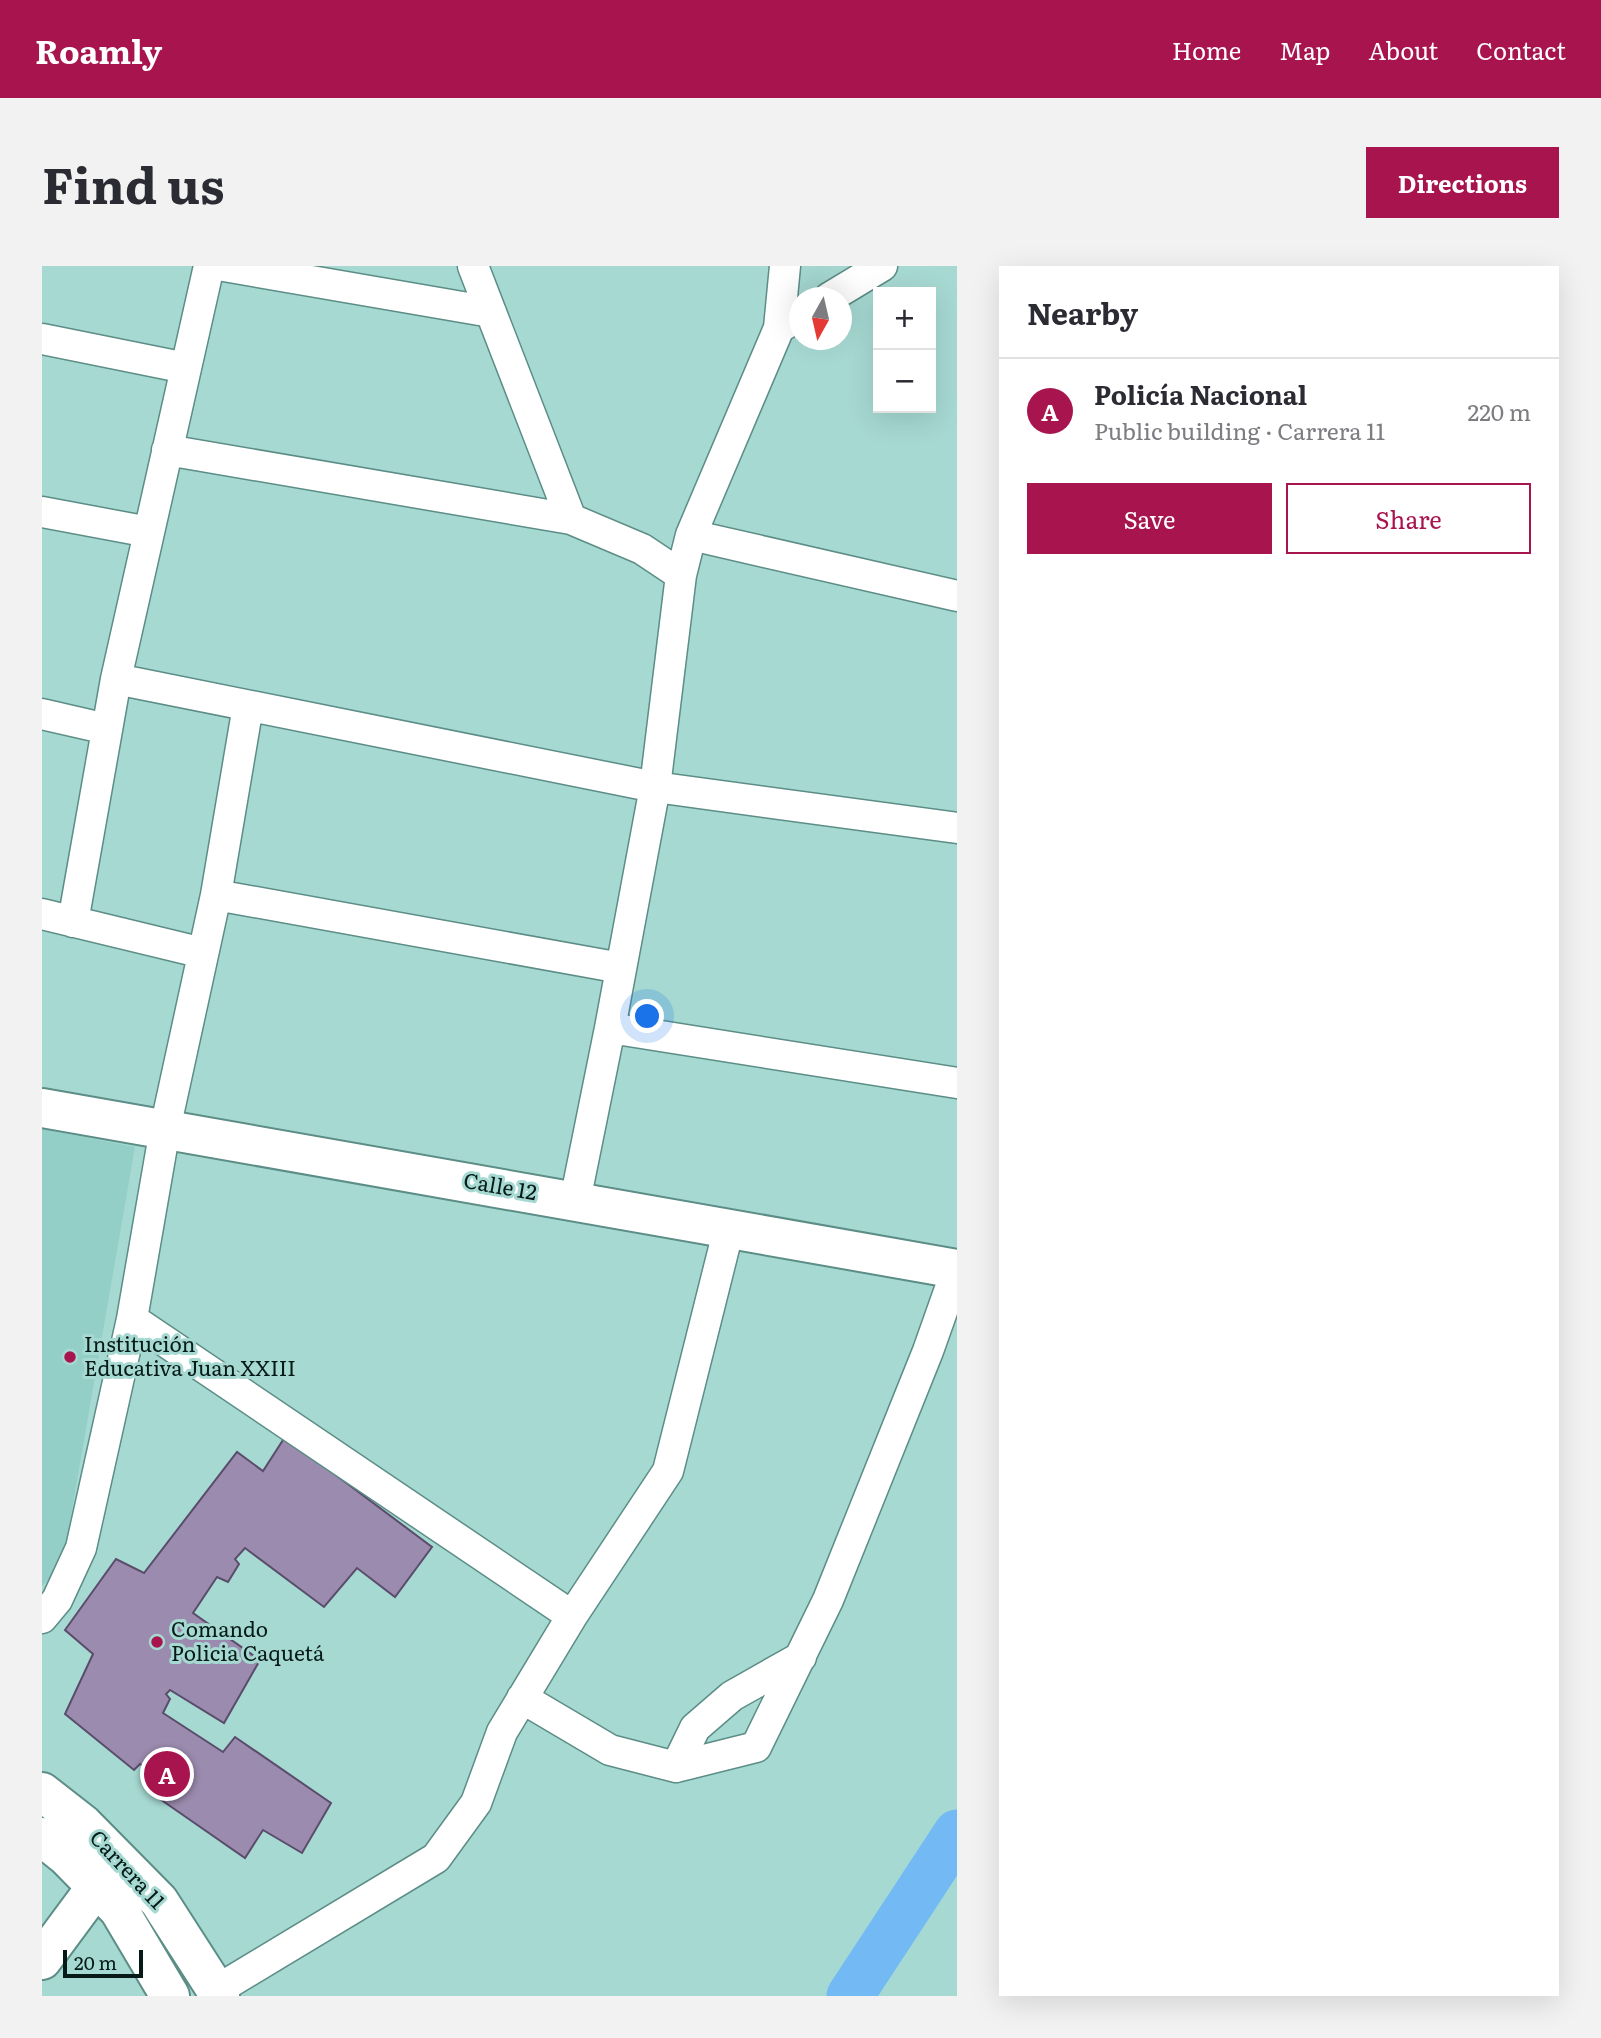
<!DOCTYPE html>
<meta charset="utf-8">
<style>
body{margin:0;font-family:Literata,serif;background:#f2f2f3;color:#2b2b33}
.controls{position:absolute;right:21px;top:21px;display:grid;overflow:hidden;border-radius:0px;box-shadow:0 7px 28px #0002}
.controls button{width:63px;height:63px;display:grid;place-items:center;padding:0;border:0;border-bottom:2px solid #e1e1e2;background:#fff;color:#2b2b33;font:35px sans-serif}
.compass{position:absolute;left:747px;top:21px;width:63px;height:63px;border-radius:50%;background:#fff;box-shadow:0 7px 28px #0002;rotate:188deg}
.scale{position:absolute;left:21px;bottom:18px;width:80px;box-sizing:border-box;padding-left:7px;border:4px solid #061a18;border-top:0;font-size:19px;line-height:24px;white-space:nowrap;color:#061a18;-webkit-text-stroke:5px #a6d9d2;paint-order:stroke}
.you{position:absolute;left:606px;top:751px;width:24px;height:24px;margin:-18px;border:5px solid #fff;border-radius:50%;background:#1a73e8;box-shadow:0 0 0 10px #1a73e833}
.badge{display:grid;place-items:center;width:46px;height:46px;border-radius:50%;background:#a8154e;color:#fff;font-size:23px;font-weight:700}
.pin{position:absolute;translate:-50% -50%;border:4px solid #fff;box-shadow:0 2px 7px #0006}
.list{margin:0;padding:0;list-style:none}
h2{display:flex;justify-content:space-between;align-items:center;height:91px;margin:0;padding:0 28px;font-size:30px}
h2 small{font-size:23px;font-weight:400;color:#7c7c81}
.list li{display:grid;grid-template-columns:46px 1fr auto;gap:21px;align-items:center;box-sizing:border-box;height:105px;padding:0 28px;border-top:2px solid #e1e1e2}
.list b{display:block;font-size:26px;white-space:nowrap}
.list p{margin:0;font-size:23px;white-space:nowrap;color:#7c7c81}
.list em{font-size:23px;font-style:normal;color:#7c7c81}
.actions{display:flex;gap:14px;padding:21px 28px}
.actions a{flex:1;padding:16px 0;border:2px solid #a8154e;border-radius:0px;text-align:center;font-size:24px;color:#a8154e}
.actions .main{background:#a8154e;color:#fff}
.map{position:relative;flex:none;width:915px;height:1730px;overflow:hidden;border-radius:0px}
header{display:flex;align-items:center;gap:42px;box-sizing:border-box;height:98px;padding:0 35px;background:#a8154e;color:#fff}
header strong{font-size:33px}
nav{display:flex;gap:38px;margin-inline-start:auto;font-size:24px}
.intro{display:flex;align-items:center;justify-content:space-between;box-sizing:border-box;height:168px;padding:0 42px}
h1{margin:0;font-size:49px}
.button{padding:18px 32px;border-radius:0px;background:#a8154e;color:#fff;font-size:24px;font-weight:700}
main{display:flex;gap:42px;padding:0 42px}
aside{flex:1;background:#fff;border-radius:0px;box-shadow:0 7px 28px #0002}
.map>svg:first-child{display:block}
.built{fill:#93cfc7}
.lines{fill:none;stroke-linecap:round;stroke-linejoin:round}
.river{stroke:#73baf5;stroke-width:47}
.building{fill:#9b8bae;stroke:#5a4c6b;stroke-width:2}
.street-casing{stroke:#5c8d86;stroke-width:33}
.secondary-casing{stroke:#5c8d86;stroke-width:42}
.street{stroke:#fff;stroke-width:30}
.secondary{stroke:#fff;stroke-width:38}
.poi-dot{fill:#a8154e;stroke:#a6d9d2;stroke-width:2.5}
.labels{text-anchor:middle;stroke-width:6;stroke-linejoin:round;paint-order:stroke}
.street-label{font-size:21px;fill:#061a18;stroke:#a6d9d2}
.poi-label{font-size:21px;fill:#061a18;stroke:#a6d9d2;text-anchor:start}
</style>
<header>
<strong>Roamly</strong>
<nav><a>Home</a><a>Map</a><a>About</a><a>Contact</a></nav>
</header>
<div class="intro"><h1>Find us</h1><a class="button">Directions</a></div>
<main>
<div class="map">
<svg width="915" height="1730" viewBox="0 0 915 1730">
<rect width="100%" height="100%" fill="#a6d9d2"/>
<!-- built -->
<path class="built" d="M0 863 93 881 20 1301 0 1320Z"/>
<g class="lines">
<!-- river -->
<path class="river" d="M808 1730 915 1567"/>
</g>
<!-- building -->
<path class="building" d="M243 1171 390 1281 353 1331 315 1302 282 1341 203 1282 193 1293 197 1298 186 1316 175 1311 151 1347 218 1394 182 1457 128 1424 124 1428 128 1433 121 1447 181 1486 193 1471 289 1537 260 1587 221 1564 203 1592 115 1531 119 1522 107 1512 108 1504 98 1498 92 1504 23 1448 51 1388 23 1364 74 1293 102 1307 195 1186 221 1205Z"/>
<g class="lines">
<!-- street casing -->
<g class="street-casing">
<path id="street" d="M182 0 449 46
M431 0 529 253
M787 32 840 0
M737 62 743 0
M0 73 144 102
M125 184 529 253 600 283 639 309
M0 246 107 266
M649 269 915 330
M74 413 613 521 915 562
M0 448 65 463
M174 629 579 702
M0 648 161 687
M31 656 74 413 167 0
M568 762 915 817
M533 935 568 762 613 521 639 309 649 269 737 62 758 49
M90 1053 530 1350
M0 1352 15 1334 39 1282 90 1053 123 863 174 629 206 440
M480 1432 568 1484 634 1501 714 1481 786 1334 886 1085 915 1003
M634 1501 653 1462 690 1430 759 1391
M175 1724 394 1592 434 1537 460 1466 530 1350 626 1205 687 962"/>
</g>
<!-- secondary casing -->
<g class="secondary-casing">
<path id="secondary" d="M0 842 915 1003
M0 1526 41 1558 117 1635 178 1730
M0 1571 24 1590 77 1644 128 1730
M0 1694 54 1621"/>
</g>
<!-- street -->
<use href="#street" class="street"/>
<!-- secondary -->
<use href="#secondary" class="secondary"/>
</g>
<!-- markers -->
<g class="poi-dot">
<circle cx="28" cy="1091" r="7"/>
<circle cx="115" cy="1376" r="7"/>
</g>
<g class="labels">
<!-- street labels -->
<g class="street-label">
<text transform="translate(458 921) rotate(10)" y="7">Calle 12</text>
<text transform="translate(85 1604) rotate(47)" y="7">Carrera 11</text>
</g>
<!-- poi labels -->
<g class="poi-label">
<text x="42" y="1086">Institución<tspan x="42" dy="24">Educativa Juan XXIII</tspan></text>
<text x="129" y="1371">Comando<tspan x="129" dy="24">Policia Caquetá</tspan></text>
</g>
</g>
</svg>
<div class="controls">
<button>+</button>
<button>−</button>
</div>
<svg class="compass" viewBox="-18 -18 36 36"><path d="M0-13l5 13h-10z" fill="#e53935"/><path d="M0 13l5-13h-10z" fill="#7c7c81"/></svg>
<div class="scale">20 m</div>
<div class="you"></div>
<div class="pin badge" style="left:125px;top:1508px">A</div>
</div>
<aside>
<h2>Nearby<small></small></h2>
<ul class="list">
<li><span class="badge">A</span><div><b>Policía Nacional</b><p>Public building · Carrera 11</p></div><em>220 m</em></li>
</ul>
<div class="actions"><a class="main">Save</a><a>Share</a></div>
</aside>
</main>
